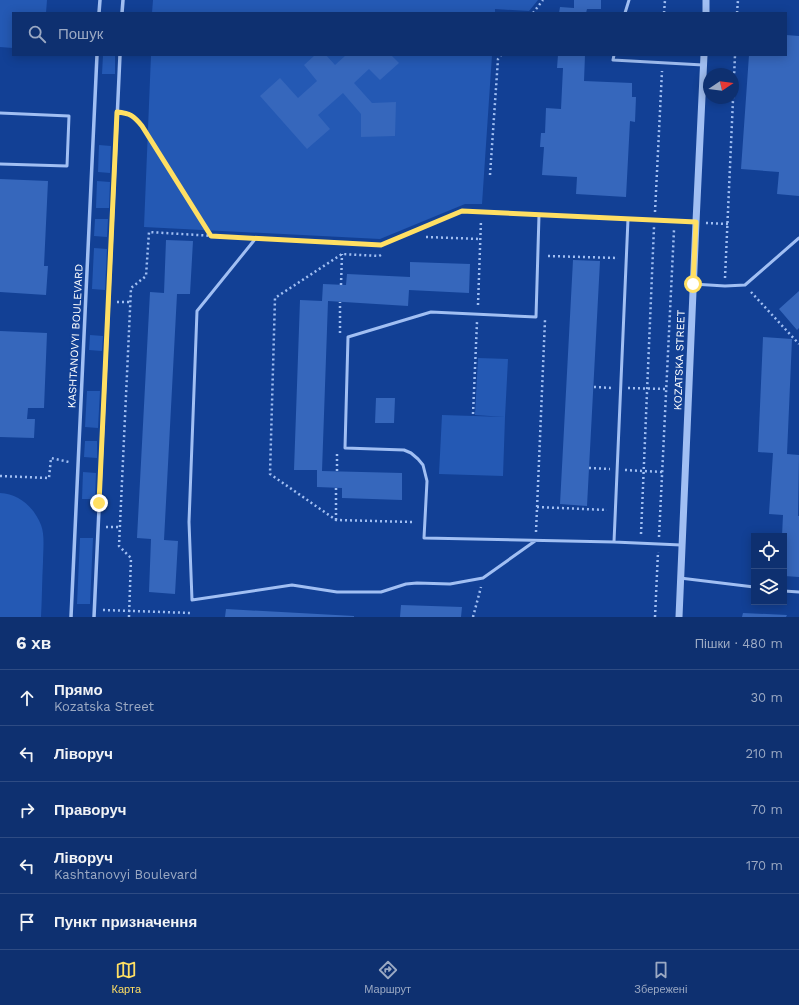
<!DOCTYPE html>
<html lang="uk">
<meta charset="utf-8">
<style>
body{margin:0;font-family:"Work Sans",sans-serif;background:#1c3c78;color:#f1f3f6}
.controls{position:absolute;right:12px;bottom:12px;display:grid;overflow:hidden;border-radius:0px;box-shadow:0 2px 10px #0003}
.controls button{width:36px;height:36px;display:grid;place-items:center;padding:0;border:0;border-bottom:1px solid #2e4b83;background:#0e3070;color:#f1f3f6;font:20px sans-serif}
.compass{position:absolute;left:703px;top:68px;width:36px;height:36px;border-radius:50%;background:#0e3070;box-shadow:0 2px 10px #0003;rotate:77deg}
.stop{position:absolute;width:12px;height:12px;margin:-9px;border:3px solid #ffdf63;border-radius:50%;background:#fff}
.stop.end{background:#ffdf63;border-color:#fff;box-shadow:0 1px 4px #0008}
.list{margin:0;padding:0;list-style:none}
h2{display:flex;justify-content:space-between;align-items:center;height:52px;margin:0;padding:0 16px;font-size:17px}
h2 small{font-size:13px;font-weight:400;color:#9ba9c3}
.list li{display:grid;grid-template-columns:26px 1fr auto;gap:12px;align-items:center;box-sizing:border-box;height:56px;padding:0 16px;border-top:1px solid #2e4b83}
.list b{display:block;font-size:15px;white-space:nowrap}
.list p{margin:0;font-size:13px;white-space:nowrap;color:#9ba9c3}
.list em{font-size:13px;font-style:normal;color:#9ba9c3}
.icon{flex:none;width:22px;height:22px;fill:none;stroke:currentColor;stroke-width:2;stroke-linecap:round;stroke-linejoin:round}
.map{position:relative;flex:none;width:799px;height:617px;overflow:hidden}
.search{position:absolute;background:#0e3070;box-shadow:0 2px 10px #0003;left:12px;right:12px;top:12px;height:44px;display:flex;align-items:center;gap:10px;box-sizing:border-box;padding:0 14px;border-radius:0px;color:#9ba9c3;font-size:15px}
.sheet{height:332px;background:#0e3070}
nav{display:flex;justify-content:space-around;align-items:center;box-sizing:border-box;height:56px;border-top:1px solid #2e4b83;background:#0e3070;font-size:11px;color:#9ba9c3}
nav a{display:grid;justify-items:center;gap:2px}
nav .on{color:#ffdf63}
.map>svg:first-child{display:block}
.green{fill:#2459b4}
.building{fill:#3667bc}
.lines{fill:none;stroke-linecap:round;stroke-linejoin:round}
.path{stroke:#a1bff3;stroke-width:2.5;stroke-dasharray:2 3;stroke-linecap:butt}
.service{stroke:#a1bff3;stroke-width:3}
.pedestrian{stroke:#a1bff3;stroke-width:3.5}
.tertiary{stroke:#a1bff3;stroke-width:7}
.route{stroke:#ffdf63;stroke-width:5}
.labels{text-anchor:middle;stroke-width:4;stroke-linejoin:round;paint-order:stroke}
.street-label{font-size:11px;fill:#fff;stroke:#124095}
</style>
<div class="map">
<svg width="799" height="617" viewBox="0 0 799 617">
<rect width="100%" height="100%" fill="#124095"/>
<!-- green -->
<path class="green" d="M0 0H47L46 13H13V48L0 47Z
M153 0H538L529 11 495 9V13H152Z
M103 55H115V74H102Z
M151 55H492L482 204H465L380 239 144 227Z
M99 145 111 146 110 173 98 172Z
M97 181 110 182 109 208H96Z
M95 219H108L107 237 94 236Z
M94 248 107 249 105 290 92 289Z
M90 335 103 336 102 351 89 350Z
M478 358 508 359 505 417 475 415Z
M87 391H100L98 428 85 427Z
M442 415 505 417 503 476 439 474Z
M85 441H97V458L84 457Z
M83 472 96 473 95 499H82Z
M0 493C19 494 34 507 41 525 45 535 43 551 43 562 42 580 42 599 41 617H0Z
M80 538H93L90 604H77Z"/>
<!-- building -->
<path class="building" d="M574 0H601V9H587L586 13H559L560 7 574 8Z
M786 35 799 36V196L777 194 779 172 741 169 749 55H786Z
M315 55H326L335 65 346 55H391L399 63 380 80 369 69 354 83 372 103 396 102 395 136 361 137V114L343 93 318 115 330 129 307 149 260 96 280 78 298 98 317 81 304 65Z
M558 55H585L584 81 632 83V97H636L635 122 630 121 626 197 576 194 577 177 542 175 544 147H540L541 133H545L546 108 561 109 563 68H557Z
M0 179 48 181 44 266H48L46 295 0 292Z
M166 240 193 241 190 294H177L164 540 178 541 175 594 149 592 151 539 137 538 150 292 164 293Z
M573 260 600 261 587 506 560 504Z
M410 262 470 264 469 293 409 290 408 306 328 301 322 471 402 473V500L342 498V488L317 487V470H294L300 300 322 301 323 284 346 285 347 274 410 277Z
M799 291V328L797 330 779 309Z
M0 331 47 333 44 408H28L27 419H35L34 438 0 437Z
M763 337 792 339 787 454 799 455 798 516H799V577L784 576V536H782L783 515 769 514 773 453 758 452Z
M376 398H395L394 423H375Z
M401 605 462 607 461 617H400Z
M226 609 354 616V617H225Z
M743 613 787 615 786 617H742Z"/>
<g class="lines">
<!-- path -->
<path class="path" d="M533 13 543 0
M664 13 665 0
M737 13 738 0
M125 112C135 116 140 123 146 131L211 236
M490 175 498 59 501 55
M655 212 662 71
M706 223 728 224
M426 237 480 239
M381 255 379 256 342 254 275 298 270 474 336 520 414 522
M548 256 618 258
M725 278 735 55
M341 285 342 254
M751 292 799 344
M117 302H130
M478 305 481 220
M340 333V302
M594 387 613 388
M628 388 666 389
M473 414 477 322
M589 468 610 469
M625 470 662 472
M337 471V452
M0 476 49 478 51 458 69 462
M537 507 607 510
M336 520V487
M106 527H119
M536 532 545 320
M641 534 654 227
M659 537 674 230
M103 610 191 613
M129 617 131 558 119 546 131 288 146 276 149 232 246 238
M473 617 481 587
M655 617 658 552"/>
<!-- service -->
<path class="service" d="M625 13 629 0
M614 55 613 60 703 65
M0 113 69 116 67 166 0 164
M539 215 536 317 431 312 348 337 345 448 404 450 411 453 418 459 423 465 427 481 424 538 614 542 681 545
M693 284 725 286 745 285 799 238
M535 541 483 578 450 584 417 583 406 584 381 592H337L292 585 192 600 189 522 197 311 256 238 381 245 462 211 696 222
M614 542 628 219
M680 578 754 587
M784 591 799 592"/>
<!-- pedestrian -->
<path class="pedestrian" d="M99 13 100 0
M122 13 123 0
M71 617 97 55
M94 617 120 55"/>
<!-- tertiary -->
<path class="tertiary" d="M706 13V0
M679 617 696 222 704 55"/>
</g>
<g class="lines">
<!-- route -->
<path class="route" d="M99 503 117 112C130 113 134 116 142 126L211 236 381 245 462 211 696 222 693 284"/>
</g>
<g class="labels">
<!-- street labels -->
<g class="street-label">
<text transform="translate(75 336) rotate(-87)" y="4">KASHTANOVYI BOULEVARD</text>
<text transform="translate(679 360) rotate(-88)" y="4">KOZATSKA STREET</text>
</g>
</g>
</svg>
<div class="controls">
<button><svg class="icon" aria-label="locate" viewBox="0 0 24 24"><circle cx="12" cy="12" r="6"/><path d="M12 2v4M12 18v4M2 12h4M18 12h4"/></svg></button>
<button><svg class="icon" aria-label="layers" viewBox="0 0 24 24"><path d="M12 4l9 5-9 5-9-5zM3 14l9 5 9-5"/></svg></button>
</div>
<svg class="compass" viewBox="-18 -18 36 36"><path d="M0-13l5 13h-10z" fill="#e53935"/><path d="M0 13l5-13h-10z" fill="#9ba9c3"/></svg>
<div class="stop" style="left:693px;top:284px"></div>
<div class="stop end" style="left:99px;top:503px"></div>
<div class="search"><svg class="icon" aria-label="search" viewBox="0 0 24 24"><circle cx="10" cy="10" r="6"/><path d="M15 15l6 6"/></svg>Пошук</div>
</div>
<section class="sheet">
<h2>6 хв<small>Пішки · 480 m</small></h2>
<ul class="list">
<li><svg class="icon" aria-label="ahead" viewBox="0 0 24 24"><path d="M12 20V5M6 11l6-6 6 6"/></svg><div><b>Прямо</b><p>Kozatska Street</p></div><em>30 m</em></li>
<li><svg class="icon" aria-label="left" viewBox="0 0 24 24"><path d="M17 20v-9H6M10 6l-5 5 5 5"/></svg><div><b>Ліворуч</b></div><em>210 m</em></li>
<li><svg class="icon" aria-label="right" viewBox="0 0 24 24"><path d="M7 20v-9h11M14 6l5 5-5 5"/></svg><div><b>Праворуч</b></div><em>70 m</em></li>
<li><svg class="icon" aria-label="left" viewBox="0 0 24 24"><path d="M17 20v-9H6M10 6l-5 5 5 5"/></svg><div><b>Ліворуч</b><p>Kashtanovyi Boulevard</p></div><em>170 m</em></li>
<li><svg class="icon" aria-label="arrive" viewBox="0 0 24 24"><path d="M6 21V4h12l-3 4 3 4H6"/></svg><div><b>Пункт призначення</b></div></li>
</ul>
</section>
<nav>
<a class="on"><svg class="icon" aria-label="map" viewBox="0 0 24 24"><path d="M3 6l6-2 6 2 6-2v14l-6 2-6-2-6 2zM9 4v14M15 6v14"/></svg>Карта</a>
<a><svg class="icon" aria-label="directions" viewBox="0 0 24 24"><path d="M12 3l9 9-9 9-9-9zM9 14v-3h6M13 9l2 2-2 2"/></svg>Маршрут</a>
<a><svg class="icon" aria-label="saved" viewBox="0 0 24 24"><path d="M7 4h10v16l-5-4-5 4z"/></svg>Збережені</a>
</nav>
